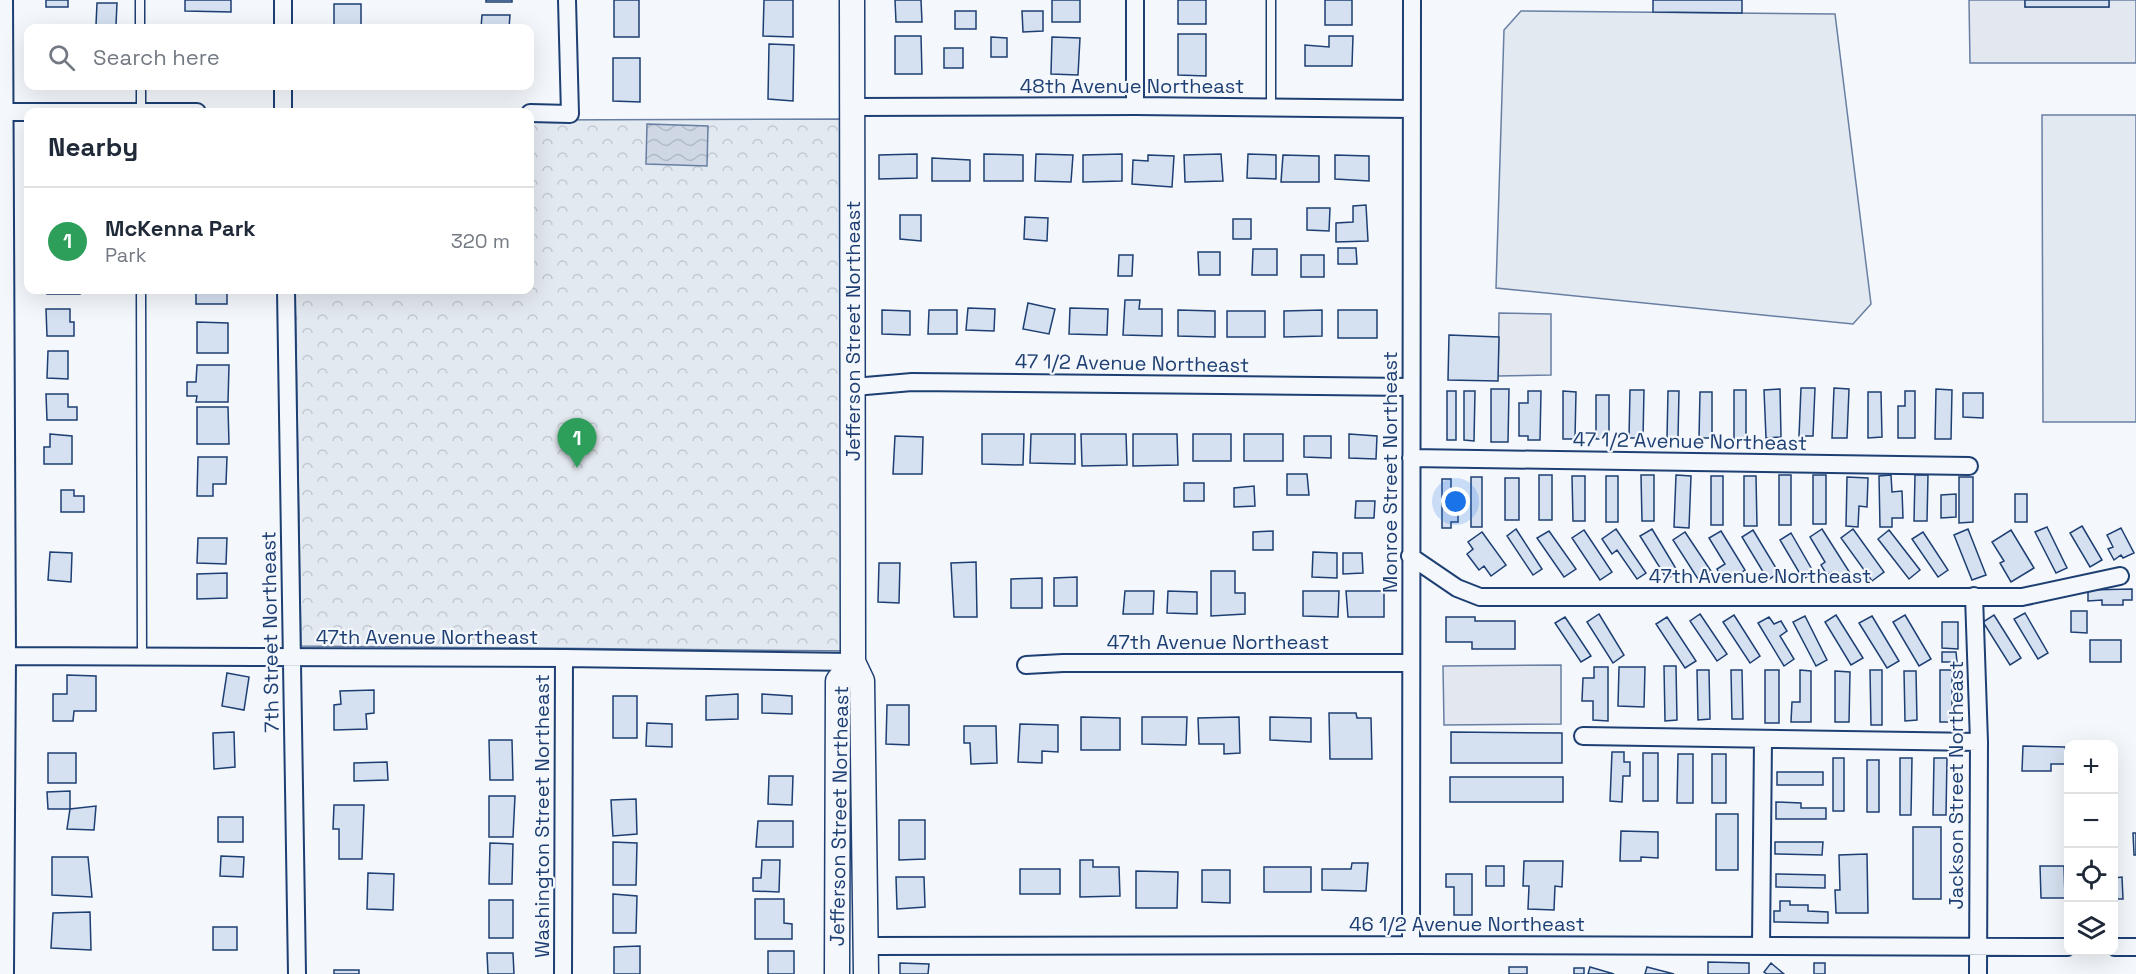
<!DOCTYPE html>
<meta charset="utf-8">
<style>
body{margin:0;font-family:"Space Grotesk",sans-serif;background:#f2f2f3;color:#1f2937}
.controls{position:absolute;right:18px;bottom:18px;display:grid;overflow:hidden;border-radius:12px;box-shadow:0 6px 24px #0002}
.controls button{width:54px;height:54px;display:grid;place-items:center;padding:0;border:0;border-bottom:2px solid #e0e1e3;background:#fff;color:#1f2937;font:30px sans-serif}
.you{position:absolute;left:1456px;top:502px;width:21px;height:21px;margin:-15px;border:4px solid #fff;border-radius:50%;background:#1a73e8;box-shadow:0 0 0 9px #1a73e833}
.badge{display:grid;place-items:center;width:39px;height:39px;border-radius:50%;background:#0f766e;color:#fff;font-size:20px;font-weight:700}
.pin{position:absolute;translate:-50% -50px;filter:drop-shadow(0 2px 3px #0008)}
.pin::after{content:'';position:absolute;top:32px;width:21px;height:18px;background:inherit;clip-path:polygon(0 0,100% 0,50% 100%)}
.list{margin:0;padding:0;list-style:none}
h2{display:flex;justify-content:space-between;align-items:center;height:78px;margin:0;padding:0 24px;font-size:26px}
h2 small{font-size:20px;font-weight:400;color:#747a83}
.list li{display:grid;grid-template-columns:39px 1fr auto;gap:18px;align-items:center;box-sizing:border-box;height:108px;padding:0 24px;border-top:2px solid #e0e1e3}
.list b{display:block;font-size:22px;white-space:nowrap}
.list p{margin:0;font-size:20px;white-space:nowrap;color:#747a83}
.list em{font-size:20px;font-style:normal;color:#747a83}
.icon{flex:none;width:33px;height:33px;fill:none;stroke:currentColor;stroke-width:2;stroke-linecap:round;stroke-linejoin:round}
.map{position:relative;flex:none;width:2136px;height:974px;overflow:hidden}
.search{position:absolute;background:#fff;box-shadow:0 6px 24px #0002;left:24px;top:24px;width:510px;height:66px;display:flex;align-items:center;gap:15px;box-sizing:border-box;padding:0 21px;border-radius:12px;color:#747a83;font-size:22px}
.panel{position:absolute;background:#fff;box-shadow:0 6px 24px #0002;left:24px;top:108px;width:510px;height:186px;border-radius:12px}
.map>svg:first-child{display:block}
.green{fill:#e3e9f0;stroke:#687fa3;stroke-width:1.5}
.forest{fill:url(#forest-crowns);stroke:#687fa3;stroke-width:1.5}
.parking{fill:#e3e8f0;stroke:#687fa3;stroke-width:1.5}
.water{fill:url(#water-waves);stroke:#687fa3;stroke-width:1.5}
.building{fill:#d5e0f0;stroke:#1d3f73;stroke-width:1.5}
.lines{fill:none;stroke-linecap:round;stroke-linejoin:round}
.lane-casing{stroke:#1d3f73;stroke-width:11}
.street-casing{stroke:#1d3f73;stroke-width:20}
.secondary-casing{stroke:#1d3f73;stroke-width:27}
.lane{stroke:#f4f7fb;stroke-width:8}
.street{stroke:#f4f7fb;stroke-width:16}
.secondary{stroke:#f4f7fb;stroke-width:24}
.labels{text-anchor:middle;stroke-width:4.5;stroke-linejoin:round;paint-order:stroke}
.street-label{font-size:20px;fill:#1d3f73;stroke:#f4f7fb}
</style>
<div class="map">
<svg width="2136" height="974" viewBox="0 0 2136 974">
<defs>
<pattern id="forest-crowns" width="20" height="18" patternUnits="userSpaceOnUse" patternTransform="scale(1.5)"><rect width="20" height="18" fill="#e3e9f0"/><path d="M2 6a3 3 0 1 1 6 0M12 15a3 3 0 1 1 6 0" fill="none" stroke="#c2c9d1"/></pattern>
<pattern id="water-waves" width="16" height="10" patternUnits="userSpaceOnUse" patternTransform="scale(1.5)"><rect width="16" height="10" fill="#cfd7e4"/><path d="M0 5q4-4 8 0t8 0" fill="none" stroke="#b1bac7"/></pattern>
</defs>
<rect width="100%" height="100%" fill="#f4f7fb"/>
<!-- green -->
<path class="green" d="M1521 11 1835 14 1871 304 1853 324 1496 288 1504 30Z
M2042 115H2136V422H2043Z"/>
<!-- forest -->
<path class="forest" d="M852 119 858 651 301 646 295 290H530V120Z"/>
<!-- parking -->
<path class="parking" d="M1969 0H2025V7H2109V0H2136V63H1970Z
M1499 313 1551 314V375L1498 376Z
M1561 665V724L1444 725 1443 666Z"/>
<!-- water -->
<path class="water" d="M647 124 708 126 707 166 646 164Z"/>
<!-- building -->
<path class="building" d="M46 0H68V7H46Z
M185 0H231V12L185 11Z
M486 0H512V2H486Z
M614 0H639V37H614Z
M764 0H793V37L763 36Z
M895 0H921L922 22H896Z
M1052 0H1080V22H1052Z
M1178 0H1206V24H1178Z
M1325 0H1352V25H1325Z
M1653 0H1742V13L1653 12Z
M2025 0H2109V7H2025Z
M97 3H117L116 25H96Z
M334 4H361V28H334Z
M955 11H976V29H955Z
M1022 11H1043V31L1023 32Z
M482 15H510L509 28H481Z
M1178 34H1206V76L1178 75Z
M895 36H921L922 74H895Z
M1329 36H1353L1352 66H1305V45L1329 47Z
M991 37 1007 38V57H991Z
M1052 37 1080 38 1078 75 1051 74Z
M769 44 794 45 793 101 768 99Z
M944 48H963V68H944Z
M613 58H640V102L613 101Z
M917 154V178L879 179V155Z
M984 154 1023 155V181H984Z
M1036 154 1073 155 1071 182 1035 181Z
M1122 154V181L1083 182V155Z
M1221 154 1223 181 1185 182 1184 155Z
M1248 154 1276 155V179L1247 178Z
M1148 155 1174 156 1172 187 1132 184 1133 160 1148 161Z
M1283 155 1319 156V182H1281Z
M1335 155 1369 156V181L1335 179Z
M932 158 970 160V181H932Z
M1366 205 1368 241 1336 242V223L1353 222V206Z
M1307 208H1330L1329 231 1307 230Z
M900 215H921V241L900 239Z
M1025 217 1048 218 1047 241 1024 239Z
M1233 219H1251V239H1233Z
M1338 248H1356L1357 264H1338Z
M1253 249H1277V275H1252Z
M1198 252H1220V275H1199Z
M1119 255H1133L1132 276H1118Z
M1301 255H1324V277H1301Z
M47 290H80V294H47Z
M196 290H227V304H196Z
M1125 300H1140L1139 309H1162V336L1123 335Z
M1028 303 1055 309 1049 334 1023 329Z
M968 308 995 309 994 331 966 330Z
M1070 308 1108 309 1107 335 1069 334Z
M46 309H70V322H74V336H47Z
M882 310 910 311V335L882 334Z
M929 310H957V334H928Z
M1178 310 1215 311V337L1178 336Z
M1322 310V336L1284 337V311Z
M1338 310H1377V338H1338Z
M1227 311H1265V337H1227Z
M197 322 228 323V353H197Z
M1449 335 1499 337 1498 381 1448 380Z
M48 351H68V379L47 378Z
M197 365H229L228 402H196L197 396H187V382H196Z
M1801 388H1815L1813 436H1799Z
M1834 388 1849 389 1847 438H1832Z
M1491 389H1509L1508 442H1491Z
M1780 389 1781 437 1766 438 1764 390Z
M1936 389 1952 390 1951 439H1935Z
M1630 390H1644L1643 438H1629Z
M1734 390H1746V439H1734Z
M1447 391H1456V440H1447Z
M1464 391H1475L1474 441 1464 440Z
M1528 391H1541L1540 440H1528V436H1519V403H1528Z
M1563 391 1576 392 1575 439H1563Z
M1668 391H1679L1678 438H1667Z
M1905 391H1915V438H1898V406H1905Z
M1700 392H1712V438H1699Z
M1868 392H1881L1882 437 1868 438Z
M1963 393H1983V418L1963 417Z
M46 394H68V407H77V420H47Z
M1596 395H1609V439H1596Z
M197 407H228L229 444H197Z
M50 434 72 436V464H44V447H50Z
M982 434H1024L1023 465 982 464Z
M1031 434H1075V464L1030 463Z
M1081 434H1126L1127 465 1082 466Z
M1133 434H1177L1178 465 1133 466Z
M1193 434H1231V461H1193Z
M1244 434H1283V461H1244Z
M1349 434 1377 436 1376 459 1349 458Z
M895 436 923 437 922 474H893Z
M1304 436H1331V458L1304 457Z
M198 457H227L226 484H213V496H197Z
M1287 474H1307L1309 495H1287Z
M1539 475H1552V520H1539Z
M1641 475H1654V521H1642Z
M1676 475 1691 476 1689 528 1674 527Z
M1779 475H1791V525H1779Z
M1813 475H1826V524H1813Z
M1891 475 1892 492 1902 491 1903 518H1892V527H1880L1879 476Z
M1915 475H1928L1927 521H1914Z
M1572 476H1585V521H1573Z
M1606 476H1618V522H1606Z
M1711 476H1723V525H1711Z
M1744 476H1756L1757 526H1744Z
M1471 477H1482V527H1471Z
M1847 477 1868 478 1867 507 1859 506 1858 527 1846 526Z
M1959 477H1973V522L1959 523Z
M1505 478H1519V520H1505Z
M1442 479H1451V503H1458V522H1451V528H1442Z
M1184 483H1204V501H1184Z
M1254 486 1255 506 1234 507V488Z
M61 490H74V496H84V512H61Z
M1956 494V517L1941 518V495Z
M2015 494H2027V522H2015Z
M1356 501H1375L1374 518H1355Z
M2082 526 2102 560 2090 567 2070 533Z
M2047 527 2067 568 2056 573 2035 532Z
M2121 528 2134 553 2123 558 2121 555 2114 560 2108 549 2113 547 2107 535Z
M1516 529 1542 569 1533 575 1507 536Z
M1616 529 1646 573 1637 579 1617 550 1612 554 1602 539Z
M1652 529 1678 572 1667 579 1640 536Z
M1822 529 1850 573 1837 581 1832 572 1827 575 1821 565 1825 562 1810 537Z
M1853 529 1884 572 1872 581 1841 538Z
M1968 529 1986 575 1972 580 1954 535Z
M1584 530 1612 572 1600 580 1572 538Z
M1753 530 1779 573 1768 580 1742 537Z
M1889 530 1920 570 1909 579 1878 539Z
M2011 530 2034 568 2011 582 2000 563 2004 561 1992 542Z
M1273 531V550H1253V532Z
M1549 531 1576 569 1564 577 1537 538Z
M1721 531 1745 570 1733 578 1730 573 1722 578 1717 569 1725 564 1709 538Z
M1482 532 1506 565 1491 576 1484 566 1479 570 1467 554 1473 549 1468 542Z
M1685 532 1711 571 1698 579 1673 540Z
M1923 532 1948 570 1938 577 1912 539Z
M1791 533 1814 573 1803 579 1780 540Z
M198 538H227L226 564 197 563Z
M50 552 72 553 71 582 48 580Z
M1313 552 1337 553V578L1312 577Z
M1343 553H1362L1363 573 1343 574Z
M976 562 977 617H954L951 563Z
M879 563H900L899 603 878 602Z
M1211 571H1235V593H1245V614L1211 616Z
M227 573V598L197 599V574Z
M1077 577V606H1054V578Z
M1042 578V608H1011V579Z
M2132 589V600H2123V605H2102V600L2088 601V590Z
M1125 591H1154L1153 614H1123Z
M1168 591 1197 592V614L1167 613Z
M1303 591H1339L1338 617 1303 616Z
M1346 591H1384V617H1348Z
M2071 611H2087V633L2071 632Z
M2025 613 2048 653 2038 659 2014 619Z
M1599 614 1624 655 1613 663 1587 622Z
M1700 614 1727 654 1717 661 1690 621Z
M1734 615 1760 656 1750 663 1723 622Z
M1836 615 1863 658 1851 665 1825 622Z
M1905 615 1931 659 1919 666 1893 622Z
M1994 615 2021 658 2010 665 1983 622Z
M1805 616 1827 660 1816 666 1793 622Z
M1872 616 1899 661 1887 668 1859 623Z
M1446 617H1475V621H1515V649H1472V642H1446Z
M1565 617 1591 656 1581 662 1555 623Z
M1667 617 1696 661 1685 668 1656 624Z
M1769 617 1774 624 1781 621 1787 631 1780 636 1794 659 1784 666 1758 623Z
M1942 622H1958V649L1942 648Z
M2090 640H2121V662H2090Z
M1942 652H1956L1957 662H1942Z
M1664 666H1676L1677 720 1665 721Z
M1594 667H1608V721L1593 720V701H1582L1583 678H1594Z
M1619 667H1645L1644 707 1618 706Z
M1697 670H1709L1710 719 1698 720Z
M1731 670H1742L1743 719H1732Z
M1765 670H1779V723H1765Z
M1800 670 1811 671V722H1791L1792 702H1800Z
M1870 670H1882V725H1871Z
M1940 670H1952V722H1940Z
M1835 671 1850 672 1849 722H1835Z
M1904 671H1916L1917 720 1905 721Z
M227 673 249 677 244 710 222 706Z
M67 675 96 676V711H74L73 721H53V694H67Z
M374 690V713L366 714 367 729 334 730V705L341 704 340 691Z
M738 694V719L706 720V696Z
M762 694 792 696V714L762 713Z
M613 696H637V738H613Z
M887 705H909V745L886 744Z
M1329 713H1356L1357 718H1371L1372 759H1330Z
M1081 717 1120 718V750H1081Z
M1142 717H1187L1186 745 1142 744Z
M1239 717 1240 753 1224 754V744H1199L1198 718Z
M1270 717 1311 718V742L1270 740Z
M647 723 672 724V747L646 746Z
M1020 724 1058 725V752L1042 751V763L1018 762Z
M964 726H996L997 763 971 764 970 743H964Z
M234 732 235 767 214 769 213 733Z
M1451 732 1562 733V763H1451Z
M489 740H512L513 780H490Z
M2023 746 2065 747V764H2051V771H2022Z
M1612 752H1624V762H1630V776H1623L1622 802 1610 801Z
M48 753H76V783H48Z
M1643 753H1658V801H1643Z
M1678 754H1693V803H1677Z
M1712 754H1726V803H1712Z
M1833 758H1844V811H1833Z
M1900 758H1912L1911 815H1900Z
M1934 758H1947L1946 815H1933Z
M1867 760H1879V812H1867Z
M387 762 388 780 354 781V763Z
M1777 772H1823V785H1777Z
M769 776H793L792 805 768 804Z
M1450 777H1563V802H1450Z
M70 791V809H48L47 792Z
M489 796H515L513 837H489Z
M636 799 637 834 613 836 611 800Z
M1776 802 1801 803V808H1826V819H1776Z
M334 805H364L362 859H339V829H333Z
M96 806 94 830 67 829 70 809Z
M1716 814H1738V870H1716Z
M218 817H243V842H218Z
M899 820H925V859L899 860Z
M758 821H793V847H756Z
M1913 827H1941V899H1913Z
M1621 831 1658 832V858L1641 857V861H1620Z
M2133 833H2136V855H2134Z
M613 842 637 843 636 885H613Z
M1775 842H1823L1822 855 1775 854Z
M490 843 513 844 512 884H489Z
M1867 854 1868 913H1836L1835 890H1840L1839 855Z
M221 856 244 857 243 877 220 876Z
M52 857H88L92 897 52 895Z
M762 860H780L779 892 753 891V878H761Z
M1080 860H1093V867H1119L1120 896 1080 897Z
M1524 861H1563L1562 887 1555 886 1554 910 1528 909 1529 886H1523Z
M1352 863H1368L1366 891 1322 890V869H1351Z
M1486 866H1504V886H1486Z
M2040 866H2064L2065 898H2041Z
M1264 867H1311V892H1264Z
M1020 869H1060V894H1020Z
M1202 870H1230V903L1202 902Z
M1136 871 1178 872 1177 908H1136Z
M368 873 394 874 393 910 367 909Z
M1446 874H1472V915H1454V887H1446Z
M1776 874 1825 875V888L1776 887Z
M896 877H924L925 907 897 909Z
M2122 877 2123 899H2114V878Z
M613 894 637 896 636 933H613Z
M755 899H784V923L792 924V939H755Z
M489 900H513V938H489Z
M1780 901H1790V905H1808V911L1828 912V923L1774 922V911H1780Z
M90 912 91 950 51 948 53 913Z
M213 927H237V950H213Z
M640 946V974H614V947Z
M768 951H794V974H768Z
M487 953H513L514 974H488Z
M1708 962 1749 963V974H1708Z
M900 963 929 964 928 974H900Z
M1771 963 1784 974H1767L1764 972Z
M1814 963H1825V974H1814Z
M1509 967H1527V974H1509Z
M1590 967 1614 974H1588Z
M1647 967 1674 974H1645Z
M1574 968H1584V974H1574Z
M334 970H359V974H334Z"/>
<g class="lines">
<!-- lane casing -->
<g class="lane-casing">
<path id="lane" d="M140 0V28
M141 86V112
M1271 108V0
M141 290 142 657"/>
</g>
<!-- street casing -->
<g class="street-casing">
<path id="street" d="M4 0 7 656 5 974
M283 0V28
M283 86V112
M1135 106V0
M852 107 1135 106 1412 109
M0 112H197
M530 113 570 114 567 0
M286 290 297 974
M854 387 912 382 1411 387
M1411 458 1969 466
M1410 556 1457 588 1480 597H2022L2120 576
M1974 596 1979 742 1978 974
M0 656 564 658 853 662
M1026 665 1063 663H1411
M1583 736 1979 742
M1411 945 1412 0
M866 946 1411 945 2068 947
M1761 946 1763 739
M2114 947H2136
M563 974 564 658"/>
</g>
<!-- secondary casing -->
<g class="secondary-casing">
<path id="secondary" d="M852 0 853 662 862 681 866 974
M837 974 838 681 853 662"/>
</g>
<!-- lane -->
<use href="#lane" class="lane"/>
<!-- street -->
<use href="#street" class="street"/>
<!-- secondary -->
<use href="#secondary" class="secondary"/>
</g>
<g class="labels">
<!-- street labels -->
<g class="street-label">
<text x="1132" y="93">48th Avenue Northeast</text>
<text transform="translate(853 331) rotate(-90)" y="7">Jefferson Street Northeast</text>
<text transform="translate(1132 363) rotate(1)" y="7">47 1/2 Avenue Northeast</text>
<text transform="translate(1690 441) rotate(1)" y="7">47 1/2 Avenue Northeast</text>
<text transform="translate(1390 472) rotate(-90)" y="7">Monroe Street Northeast</text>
<text x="1760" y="583">47th Avenue Northeast</text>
<text transform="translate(270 632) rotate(-91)" y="7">7th Street Northeast</text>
<text x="427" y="644">47th Avenue Northeast</text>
<text x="1218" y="649">47th Avenue Northeast</text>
<text transform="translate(1956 785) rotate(-90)" y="7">Jackson Street Northeast</text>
<text transform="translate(542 816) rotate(-90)" y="7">Washington Street Northeast</text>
<text transform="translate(839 816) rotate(-89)" y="7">Jefferson Street Northeast</text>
<text x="1467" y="931">46 1/2 Avenue Northeast</text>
</g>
</g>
</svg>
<div class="controls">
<button>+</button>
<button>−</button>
<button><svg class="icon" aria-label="locate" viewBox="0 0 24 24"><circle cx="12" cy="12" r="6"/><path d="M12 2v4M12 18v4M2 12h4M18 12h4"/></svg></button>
<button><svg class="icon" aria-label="layers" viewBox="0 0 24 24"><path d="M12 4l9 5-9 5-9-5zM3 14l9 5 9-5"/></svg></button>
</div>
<div class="you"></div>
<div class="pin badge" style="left:577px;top:468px;background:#2e9e5b">1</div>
<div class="search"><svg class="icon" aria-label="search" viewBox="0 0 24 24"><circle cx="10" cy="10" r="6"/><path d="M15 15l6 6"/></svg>Search here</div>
<section class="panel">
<h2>Nearby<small></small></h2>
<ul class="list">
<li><span class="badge" style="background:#2e9e5b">1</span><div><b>McKenna Park</b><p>Park</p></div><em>320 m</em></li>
</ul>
</section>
</div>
